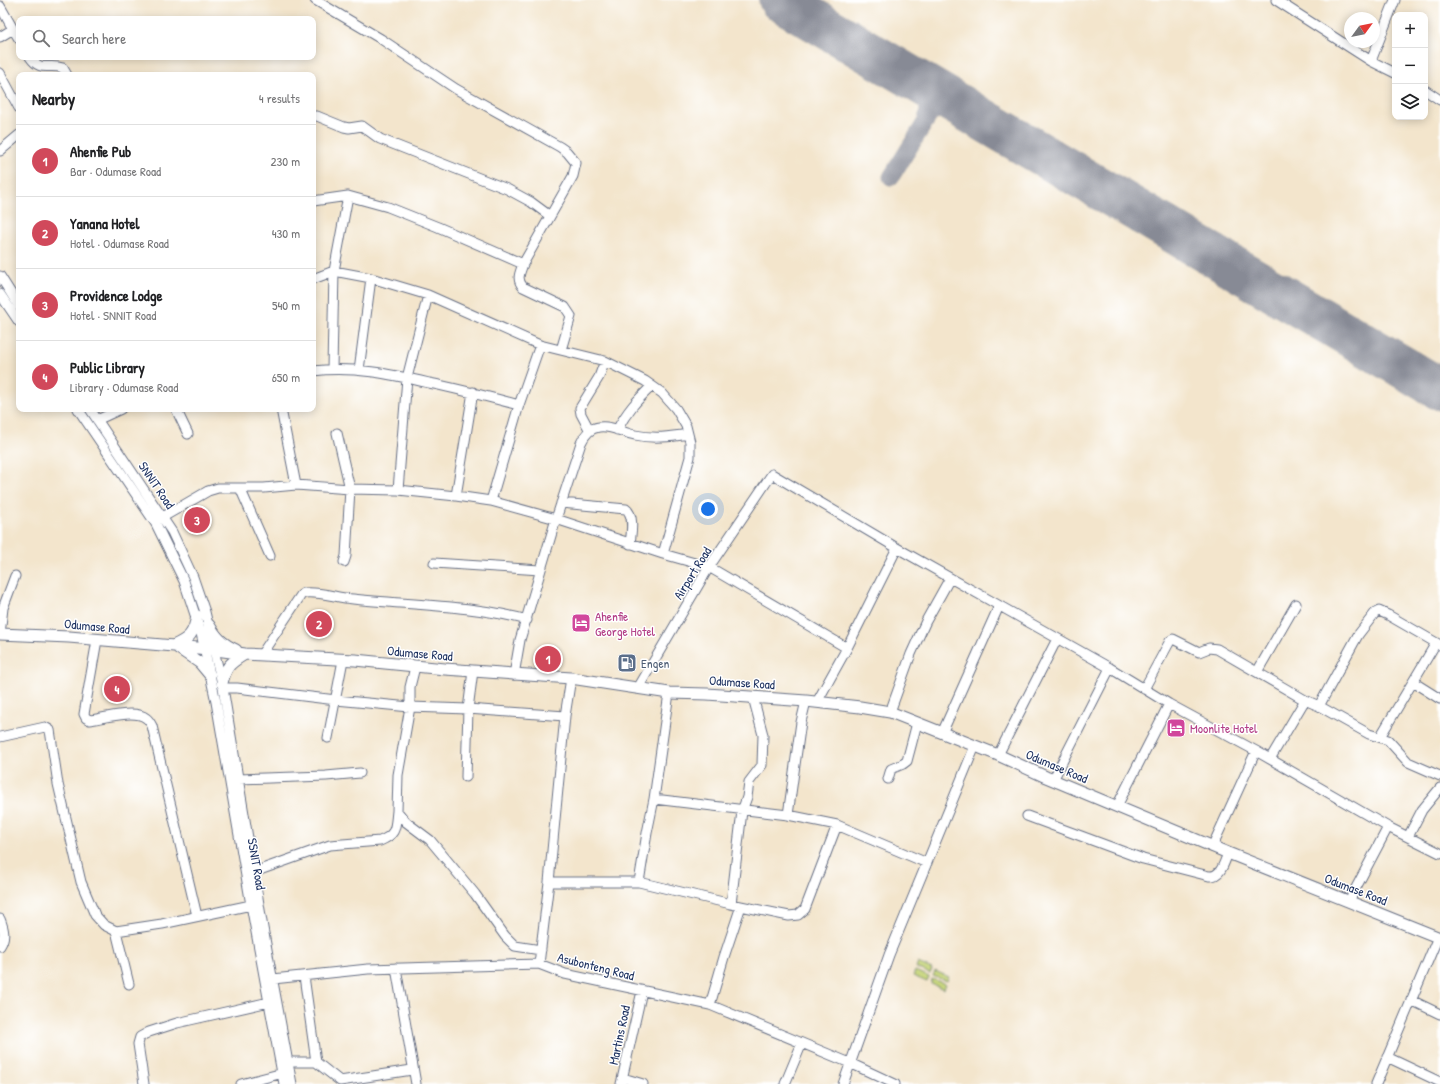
<!DOCTYPE html>
<meta charset="utf-8">
<style>
body{margin:0;font-family:"Patrick Hand",sans-serif;background:#f2f2f2;color:#202124}
.controls{position:absolute;right:12px;top:12px;display:grid;overflow:hidden;border-radius:8px;box-shadow:0 2px 10px #0003}
.controls button{width:36px;height:36px;display:grid;place-items:center;padding:0;border:0;border-bottom:1px solid #e0e0e0;background:#fff;color:#202124;font:20px sans-serif}
.compass{position:absolute;left:1344px;top:12px;width:36px;height:36px;border-radius:50%;background:#fff;box-shadow:0 2px 10px #0003;rotate:57deg}
.you{position:absolute;left:708px;top:509px;width:14px;height:14px;margin:-10px;border:3px solid #fff;border-radius:50%;background:#1a73e8;box-shadow:0 0 0 6px #1a73e833}
.badge{display:grid;place-items:center;width:26px;height:26px;border-radius:50%;background:#d1495b;color:#fff;font-size:13px;font-weight:700}
.pin{position:absolute;translate:-50% -50%;border:2px solid #fff;box-shadow:0 1px 4px #0006}
.list{margin:0;padding:0;list-style:none}
h2{display:flex;justify-content:space-between;align-items:center;height:52px;margin:0;padding:0 16px;font-size:17px}
h2 small{font-size:13px;font-weight:400;color:#757577}
.list li{display:grid;grid-template-columns:26px 1fr auto;gap:12px;align-items:center;box-sizing:border-box;height:72px;padding:0 16px;border-top:1px solid #e0e0e0}
.list b{display:block;font-size:15px;white-space:nowrap}
.list p{margin:0;font-size:13px;white-space:nowrap;color:#757577}
.list em{font-size:13px;font-style:normal;color:#757577}
.icon{flex:none;width:22px;height:22px;fill:none;stroke:currentColor;stroke-width:2;stroke-linecap:round;stroke-linejoin:round}
.map{position:relative;flex:none;width:1440px;height:1084px;overflow:hidden}
.search{position:absolute;background:#fff;box-shadow:0 2px 10px #0003;left:16px;top:16px;width:300px;height:44px;display:flex;align-items:center;gap:10px;box-sizing:border-box;padding:0 14px;border-radius:8px;color:#757577;font-size:15px}
.panel{position:absolute;background:#fff;box-shadow:0 2px 10px #0003;left:16px;top:72px;width:300px;height:340px;border-radius:8px}
.map>svg:first-child{display:block}
.green{fill:#c4d376;stroke:#70816a}
.lines{fill:none;stroke-linecap:round;stroke-linejoin:round}
.taxiway{stroke:#878a95;stroke-width:17}
.runway{stroke:#878a95;stroke-width:43}
.minor-casing{stroke:#676f84;stroke-width:11}
.major-casing{stroke:#676f84;stroke-width:13}
.minor{stroke:#fff;stroke-width:9}
.major{stroke:#fff;stroke-width:11}
.labels{text-anchor:middle;stroke-width:3;stroke-linejoin:round;paint-order:stroke}
.street-label{font-size:13px;fill:#1b2f5e;stroke:#fff}
.hotel-label{font-size:13px;fill:#b23c85;stroke:#fff;text-anchor:start}
.service-label{font-size:13px;fill:#4e5e75;stroke:#fff;text-anchor:start}
</style>
<div class="map">
<svg width="1440" height="1084" viewBox="0 0 1440 1084">
<rect width="100%" height="100%" fill="#fff"/>
<filter id="ink" filterUnits="userSpaceOnUse"><feTurbulence type="fractalNoise" baseFrequency=".025" numOctaves="2"/><feDisplacementMap in="SourceGraphic" scale="8" xChannelSelector="R" yChannelSelector="G"/><feConvolveMatrix kernelMatrix="1 2 1 2 8 2 1 2 1" color-interpolation-filters="sRGB"/></filter>
<filter id="wash" filterUnits="userSpaceOnUse"><feTurbulence type="fractalNoise" baseFrequency=".012" numOctaves="4" result="noise"/><feDisplacementMap in="SourceGraphic" scale="16" xChannelSelector="R" yChannelSelector="G"/><feGaussianBlur stdDeviation="0.9" result="paint"/><feColorMatrix in="noise" values="0 0 0 0 0 0 0 0 0 0 0 0 0 0 0 0 0 1.4 0 .05"/><feComposite in="paint" operator="in"/></filter>
<g filter="url(#wash)">
<rect width="100%" height="100%" fill="#f3e5cc"/>
<!-- green -->
<path class="green" d="M918 963 932 969 930 974 916 968Z
M915 971 929 977 927 982 913 976Z
M935 971 949 977 947 981 933 976Z
M932 979 946 984 944 989 931 984Z"/>
<g class="lines">
<!-- taxiway -->
<path class="taxiway" d="M916 80C927 94 931 102 926 120
M891 177 931 113C942 107 953 107 964 109"/>
<!-- runway -->
<path class="runway" d="M780 0 1440 389"/>
</g>
</g>
<g filter="url(#ink)">
<g class="lines">
<!-- minor casing -->
<g class="minor-casing">
<path id="minor" d="M315 0 381 39 456 89 560 147 567 152 576 163 573 176 523 264
M1276 0 1371 61 1395 73
M0 6 13 29 0 37
M13 29 19 39
M30 57C41 73 48 63 63 68L67 75
M1371 61 1395 0
M0 73 19 108
M1425 90 1440 100
M313 116H317L344 127 349 128 362 126 380 139 507 189 531 202 550 216
M0 151 19 135
M313 201 348 196
M0 276 19 306
M313 279 334 271 371 278 428 295 540 345
M0 294 19 322
M332 369 334 271 348 196 388 207 438 227 523 264C520 273 516 279 523 287L565 307 571 316 561 350
M359 370 371 278
M313 371C352 366 391 374 429 383 459 389 489 397 519 405
M78 409 156 524 184 581 201 633 216 702 251 905 284 1084
M90 409 172 532 193 577 205 612 223 688 263 928 292 1084
M176 409 188 434
M281 409 296 485
M97 420 121 409
M617 430C627 411 637 400 652 386
M590 431 581 414 580 408 599 377 605 361
M337 433 350 489 346 556 344 562
M688 434C670 437 653 439 635 435 623 433 611 425 599 427 590 428 584 436 581 443L556 519 663 554 709 567 847 648
M240 488 270 556
M398 490 407 378 428 295
M456 496 473 392
M491 501 519 405 540 345 605 361 645 381 662 393 676 409 686 426 690 442V457L663 554
M561 503 626 509C635 516 631 534 630 544
M163 517 208 491 218 488H264L296 485 350 489 398 490 456 496 491 501 556 519 520 640 514 675
M434 563 540 570
M0 634 3 608 15 576
M97 640 84 714 86 718 90 720C104 718 135 709 146 718 149 720 151 724 152 726L197 916
M261 655 301 595 304 593C320 591 337 598 353 599 409 605 473 605 527 620
M415 667 410 687V707L398 775 397 811 406 822 430 840 475 894 505 936 515 946 541 950
M1257 672 1296 604
M1413 682 1440 699
M223 688H237L336 700 410 707 468 709 565 716
M638 688 709 567 772 474 897 548 1110 668 1169 704 1256 751 1388 827 1349 901
M1144 689 1170 641 1173 639 1199 652 1209 648 1217 649 1305 700
M817 702 847 648 897 548
M1319 706 1358 635 1375 613 1379 611 1388 615 1440 645
M890 712 911 654 926 621 950 578
M942 733 999 606
M0 737 45 727 50 730 58 784 81 882 95 915 104 925 116 931 162 924 251 905
M1380 737 1436 643
M328 738 343 660
M998 755 1057 639
M1270 759 1305 700 1319 706 1369 734 1388 740 1408 762 1440 776
M466 777 468 709 473 671
M238 779 326 776 360 773
M888 779 891 769 903 764 907 761 917 723
M1053 780 1110 668
M654 799 788 815 837 825 927 863
M1117 806 1169 704
M788 815 801 722 806 701
M1027 816 1143 859 1209 876C1221 877 1224 863 1228 853
M1388 827 1440 853
M1408 837 1422 810 1440 788
M1212 847 1256 751
M254 872 330 845 380 841C397 834 395 828 397 811
M549 882 565 716 571 678
M639 882 731 904 789 916 798 915 805 909 837 825
M731 904 742 811 747 797 749 782 762 765 763 735 753 697
M0 919C4 929 6 937 0 946
M116 931 129 984
M539 964 549 882H639L647 833 654 799 669 693
M396 968 416 1084
M304 976 316 1062
M273 979 368 969 539 964 565 974 710 1005 850 1063 895 1084
M1411 1000 1440 1014
M710 1005 724 957 741 906
M1387 1057 1440 1082
M288 1062H316L340 1081 412 1070
M623 1078 643 1084
M144 1084 138 1044 140 1037 149 1032 177 1023 269 1002
M241 1084 287 1072
M621 1084 642 991
M785 1084 802 1043
M843 1084 889 955 975 746
M1376 1084 1438 937"/>
</g>
<!-- major casing -->
<g class="major-casing">
<path id="major" d="M209 625C216 637 222 644 236 650
M0 634 69 637 209 649 245 654 355 660 445 669 571 678 669 693 707 694 806 701 860 707 890 712 998 755 1046 777 1228 853 1440 938
M173 646C189 639 194 634 197 616
M178 648 200 663 210 675
M222 683C226 666 230 663 245 654"/>
</g>
<!-- minor -->
<use href="#minor" class="minor"/>
<!-- major -->
<use href="#major" class="major"/>
</g>
</g>
<!-- icons -->
<defs>
<g id="hotel-square" transform="scale(1)"><rect x="-9" y="-9" width="18" height="18" rx="4" fill="#d1479c" stroke="#fff"/><path d="M-6-4.5h1.5V1H6V5H4.5V3h-9V5H-6ZM-4 0a1.8 1.8 0 1 1 3.6 0ZM.5 0V-2.5h3Q6-2.5 6 0Z" fill="#fff"/></g>
<g id="fuel-square" transform="scale(1)"><rect x="-9" y="-9" width="18" height="18" rx="4" fill="#5c6f8a" stroke="#fff"/><path d="M-5.5-6h7V0h2V4h1.3V-2.5L3-4.5l.8-.8L6-3V5H2.5V1h-1V6h-7ZM-4.2-4.7v3.2H.2V-4.7Z" fill="#fff"/></g>
</defs>
<g fill-rule="evenodd">
<use href="#hotel-square" x="581" y="623"/>
<use href="#fuel-square" x="627" y="663"/>
<use href="#hotel-square" x="1176" y="728"/>
</g>
<g class="labels">
<!-- street labels -->
<g class="street-label">
<text transform="translate(157 485) rotate(56)" y="5">SNNIT Road</text>
<text transform="translate(692 573) rotate(-58)" y="5">Airport Road</text>
<text transform="translate(97 626) rotate(5)" y="5">Odumase Road</text>
<text transform="translate(420 653) rotate(5)" y="5">Odumase Road</text>
<text transform="translate(742 682) rotate(4)" y="5">Odumase Road</text>
<text transform="translate(1057 766) rotate(23)" y="5">Odumase Road</text>
<text transform="translate(257 864) rotate(80)" y="5">SSNIT Road</text>
<text transform="translate(1356 889) rotate(21)" y="5">Odumase Road</text>
<text transform="translate(596 966) rotate(14)" y="5">Asubonteng Road</text>
<text transform="translate(619 1035) rotate(-78)" y="5">Martins Road</text>
</g>
<!-- hotel labels -->
<g class="hotel-label">
<text x="595" y="621">Ahenfie<tspan x="595" dy="15">George Hotel</tspan></text>
<text x="1190" y="733">Moonlite Hotel</text>
</g>
<!-- service labels -->
<g class="service-label">
<text x="641" y="668">Engen</text>
</g>
</g>
</svg>
<div class="controls">
<button>+</button>
<button>−</button>
<button><svg class="icon" aria-label="layers" viewBox="0 0 24 24"><path d="M12 4l9 5-9 5-9-5zM3 14l9 5 9-5"/></svg></button>
</div>
<svg class="compass" viewBox="-18 -18 36 36"><path d="M0-13l5 13h-10z" fill="#e53935"/><path d="M0 13l5-13h-10z" fill="#757577"/></svg>
<div class="you"></div>
<div class="pin badge" style="left:548px;top:659px">1</div>
<div class="pin badge" style="left:319px;top:624px">2</div>
<div class="pin badge" style="left:197px;top:520px">3</div>
<div class="pin badge" style="left:117px;top:689px">4</div>
<div class="search"><svg class="icon" aria-label="search" viewBox="0 0 24 24"><circle cx="10" cy="10" r="6"/><path d="M15 15l6 6"/></svg>Search here</div>
<section class="panel">
<h2>Nearby<small>4 results</small></h2>
<ul class="list">
<li><span class="badge">1</span><div><b>Ahenfie Pub</b><p>Bar · Odumase Road</p></div><em>230 m</em></li>
<li><span class="badge">2</span><div><b>Yanana Hotel</b><p>Hotel · Odumase Road</p></div><em>430 m</em></li>
<li><span class="badge">3</span><div><b>Providence Lodge</b><p>Hotel · SNNIT Road</p></div><em>540 m</em></li>
<li><span class="badge">4</span><div><b>Public Library</b><p>Library · Odumase Road</p></div><em>650 m</em></li>
</ul>
</section>
</div>
